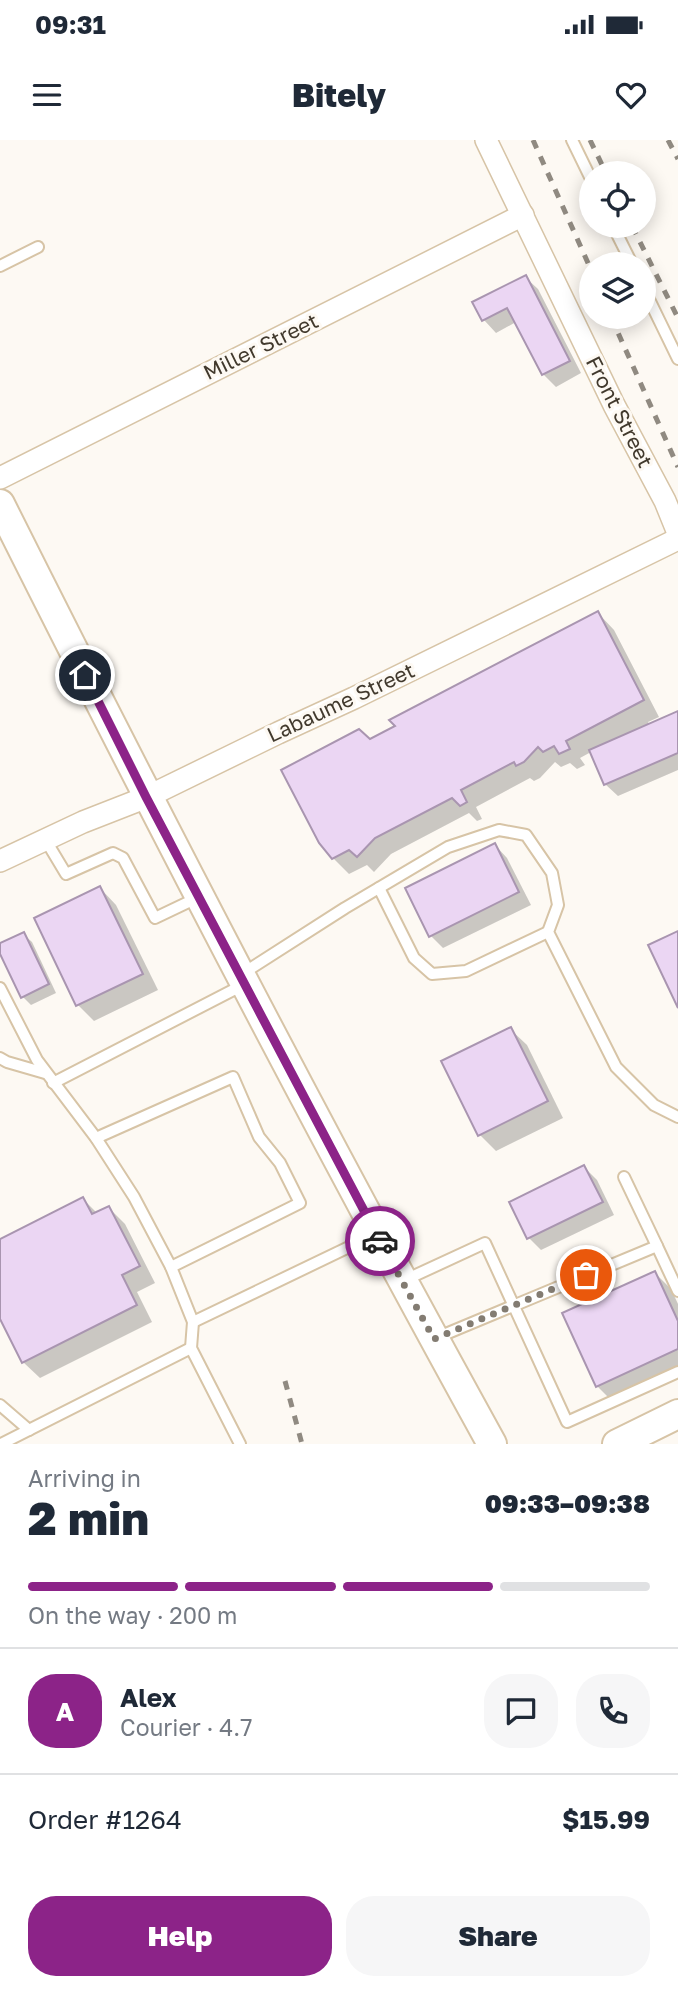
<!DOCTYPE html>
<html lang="en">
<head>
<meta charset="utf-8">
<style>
	body { margin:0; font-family:"Golos Text",sans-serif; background:#f6f6f7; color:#1f2937; height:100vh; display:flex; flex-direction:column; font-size:26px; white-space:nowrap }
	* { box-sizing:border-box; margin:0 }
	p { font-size:23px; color:#747a83 }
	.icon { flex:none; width:38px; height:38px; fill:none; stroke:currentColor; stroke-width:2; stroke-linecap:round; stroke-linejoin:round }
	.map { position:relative; height:1304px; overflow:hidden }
	.drawer { display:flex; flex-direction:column; background:#fff; flex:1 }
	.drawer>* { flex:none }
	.controls { position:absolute; left:579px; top:21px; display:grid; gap:14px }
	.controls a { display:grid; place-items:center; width:77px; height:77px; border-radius:50%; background:#fff; box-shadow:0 4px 18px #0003; font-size:35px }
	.pin { position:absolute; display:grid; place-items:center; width:60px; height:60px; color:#fff; margin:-30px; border:4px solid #fff; border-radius:50%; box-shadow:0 2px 7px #0007 }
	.courier { position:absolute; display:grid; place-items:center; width:70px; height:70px; margin:-35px; border:5px solid #8c2388; border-radius:50%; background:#fff; color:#222; box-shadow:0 2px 9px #0007 }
	.headline em { font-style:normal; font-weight:800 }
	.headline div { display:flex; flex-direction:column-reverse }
	.headline { display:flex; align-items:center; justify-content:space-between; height:119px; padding:0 28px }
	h1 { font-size:46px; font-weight:800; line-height:52px }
	.bar { display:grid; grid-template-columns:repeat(4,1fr); gap:10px 7px; align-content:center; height:84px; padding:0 28px }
	.bar i { height:9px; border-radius:5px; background:#e0e1e3 }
	.bar .on { background:#8c2388 }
	.bar p { grid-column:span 4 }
	.line { display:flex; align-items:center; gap:18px; padding:0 28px; border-top:2px solid #e0e1e3 }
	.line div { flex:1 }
	.round { display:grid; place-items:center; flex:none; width:74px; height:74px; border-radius:28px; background:#f6f6f7 }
	.action { display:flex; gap:14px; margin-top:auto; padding:14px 28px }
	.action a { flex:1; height:80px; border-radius:28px; background:#8c2388; color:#fff; font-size:28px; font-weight:800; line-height:80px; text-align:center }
	.action a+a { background:#f6f6f7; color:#1f2937 }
	.status { display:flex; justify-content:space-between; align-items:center; height:49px; padding:0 35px; background:#fff; direction:ltr }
	.status svg { height:19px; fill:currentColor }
	header { display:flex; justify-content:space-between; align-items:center; height:91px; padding:0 28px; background:#fff; font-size:32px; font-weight:800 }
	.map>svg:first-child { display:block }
	.shadow { fill:#0003 }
	.building { fill:#ebd6f3; stroke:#a995b0; stroke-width:2 }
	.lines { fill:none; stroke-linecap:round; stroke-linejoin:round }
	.service-casing { stroke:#d7c4a6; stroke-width:14 }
	.minor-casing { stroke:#d7c4a6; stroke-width:24 }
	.secondary-casing { stroke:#d7c4a6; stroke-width:32 }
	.service { stroke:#fff; stroke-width:10 }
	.minor { stroke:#fff; stroke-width:21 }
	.secondary { stroke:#fff; stroke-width:28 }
	.rail { stroke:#908a81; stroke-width:5; stroke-dasharray:9 9; stroke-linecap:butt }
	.done { stroke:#837c72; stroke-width:7; stroke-dasharray:0 12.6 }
	.route { stroke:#8c2388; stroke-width:9 }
	.labels { text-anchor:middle; stroke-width:6; stroke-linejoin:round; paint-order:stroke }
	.street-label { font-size:21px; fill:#41392d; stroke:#fdf9f3 }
</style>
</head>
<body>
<div class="status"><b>09:31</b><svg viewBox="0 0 49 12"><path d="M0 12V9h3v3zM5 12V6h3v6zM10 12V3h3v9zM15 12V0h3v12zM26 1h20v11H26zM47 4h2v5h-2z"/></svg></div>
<header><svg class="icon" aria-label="menu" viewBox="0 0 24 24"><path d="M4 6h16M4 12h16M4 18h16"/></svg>Bitely<svg class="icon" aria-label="heart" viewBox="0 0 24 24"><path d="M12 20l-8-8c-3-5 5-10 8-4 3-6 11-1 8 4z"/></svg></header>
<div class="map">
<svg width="678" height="1304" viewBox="0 0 678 1304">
	<rect width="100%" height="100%" fill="#fdf9f3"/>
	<!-- shadow -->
	<g class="shadow">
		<path d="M525,137l13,12 43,84 -25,14 -13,-13 -27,-52 -20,11 -12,-13z"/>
		<path d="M598,473l16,17 45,87 -11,5 2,3 28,-12v57l-60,26 -13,-12 -14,-32 -11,6 5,7 -8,4 -7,-6 -9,4 -6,-5 -15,16 -6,3 -4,-3 -54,29 6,12 -5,2 -8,-8 -78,41 -17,18 -7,-7 -18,9 -16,-16 37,-117z"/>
		<path d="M495,705l12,13 24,47 -88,43 -12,-12z"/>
		<path d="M100,748l16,17 42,85 -64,31 -16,-16z"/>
		<path d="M23,794l9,8 24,51 -25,12 -8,-8 -23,-47v-5z"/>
		<path d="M510,889l17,16 36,73 -67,33 -16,-16z"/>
		<path d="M584,1027l13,13 17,35 -73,35 -12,-12z"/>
		<path d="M83,1059l15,15 11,-6 16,16 30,59 -18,9 15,30 -112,56 -17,-16 -23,-47v-74z"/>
		<path d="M655,1133l16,16 7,15v69l-65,29 -16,-16z"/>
	</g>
	<!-- building -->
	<g class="building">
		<path d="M526,135l44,86 -28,14 -35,-67 -25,13 -10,-19z"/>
		<path d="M598,471l46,89 -78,41 4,8 -11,5 -5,-8 -11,6 -5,-5 -14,15 -8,4 -2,-4 -53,28 6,12 -7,4 -8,-8 -77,40 -18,19 -8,-7 -17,9 -13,-16 -38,-73 78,-41 11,10 25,-13 -6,-6z"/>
		<path d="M678,571v42l-74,32 -15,-35z"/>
		<path d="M495,703l24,49 -90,45 -24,-49z"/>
		<path d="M100,746l43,88 -67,32 -42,-88z"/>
		<path d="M678,791v77l-30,-63z"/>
		<path d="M24,792l25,52 -28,14 -21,-44v-11z"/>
		<path d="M511,887l37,74 -70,35 -37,-75z"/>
		<path d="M584,1025l19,37 -76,37 -18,-37z"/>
		<path d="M83,1057l9,17 17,-8 31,60 -18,9 15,30 -115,58 -22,-44v-80z"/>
		<path d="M655,1131l23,50v28l-82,38 -34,-74z"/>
	</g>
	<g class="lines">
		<defs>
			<g id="service">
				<path d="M572,0l20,41"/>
				<path d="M613,86l19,38"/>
				<path d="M0,126l38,-19"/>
				<path d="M644,149l34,70"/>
				<path d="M45,699l21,35 47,-21 10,5 32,60 44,-21"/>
				<path d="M379,748l35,70 18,16 34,-3 82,-39"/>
				<path d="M242,834l103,-66 103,-61 51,-17 27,5 26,38 6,32 -10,27 68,135 38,38 24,12"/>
				<path d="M0,848l37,72 59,78 38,59 37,70 22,55 -2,26 49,96"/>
				<path d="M0,918l7,4 38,11"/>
				<path d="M53,943l190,-98"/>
				<path d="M96,998l137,-61 26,60 21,26 20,40 -129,64"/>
				<path d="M624,1037l33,69"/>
				<path d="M405,1140l80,-37 82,179 111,-50"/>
				<path d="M193,1182l183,-88"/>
				<path d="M436,1198l221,-92 21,45"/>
				<path d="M0,1265l29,25"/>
				<path d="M1,1304l190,-96"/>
			</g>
			<g id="minor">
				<path d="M486,0l128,265 51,96 13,32"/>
				<path d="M0,338l523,-263"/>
				<path d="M0,721l83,-39 64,-25 131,-64 76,-35 324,-159"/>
			</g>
			<g id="secondary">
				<path d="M0,364c158,316 321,630 492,940"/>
				<path d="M617,1304l61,-30"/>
			</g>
		</defs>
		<!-- service casing -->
		<use href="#service" class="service-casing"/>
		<!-- minor casing -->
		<use href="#minor" class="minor-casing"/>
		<!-- secondary casing -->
		<use href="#secondary" class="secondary-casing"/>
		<!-- service -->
		<use href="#service" class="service"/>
		<!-- minor -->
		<use href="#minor" class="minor"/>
		<!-- secondary -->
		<use href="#secondary" class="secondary"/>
		<!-- rail -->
		<g class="rail">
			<path d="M533,0l59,132"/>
			<path d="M590,0l16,33"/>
			<path d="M668,0l10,19"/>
			<path d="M632,86l46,92"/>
			<path d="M611,177l67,150"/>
			<path d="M285,1241l17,63"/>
		</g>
	</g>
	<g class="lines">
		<!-- done -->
		<path class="done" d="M380,1101l54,98 152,-64"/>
		<!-- route -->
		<path class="route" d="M85,535l61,122 234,444"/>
	</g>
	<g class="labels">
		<!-- street labels -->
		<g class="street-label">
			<text transform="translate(261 207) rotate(-26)" y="7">Miller Street</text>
			<text transform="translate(619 272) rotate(63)" y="7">Front Street</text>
			<text transform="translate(341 563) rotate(-25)" y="7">Labaume Street</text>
		</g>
	</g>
</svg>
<div class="controls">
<a><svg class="icon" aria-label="locate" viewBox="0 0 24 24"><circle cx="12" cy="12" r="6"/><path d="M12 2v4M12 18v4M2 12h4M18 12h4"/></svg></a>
<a><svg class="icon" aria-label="layers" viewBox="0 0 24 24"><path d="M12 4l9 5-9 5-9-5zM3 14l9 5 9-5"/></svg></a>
</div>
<div class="pin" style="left:586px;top:1135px;background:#ea580c"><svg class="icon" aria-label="bag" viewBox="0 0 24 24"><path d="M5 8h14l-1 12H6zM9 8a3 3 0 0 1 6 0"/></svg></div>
<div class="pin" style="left:85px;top:535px;background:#1f2937"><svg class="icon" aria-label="home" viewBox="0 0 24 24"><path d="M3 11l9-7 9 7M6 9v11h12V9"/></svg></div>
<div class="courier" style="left:380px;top:1101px"><svg class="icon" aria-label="car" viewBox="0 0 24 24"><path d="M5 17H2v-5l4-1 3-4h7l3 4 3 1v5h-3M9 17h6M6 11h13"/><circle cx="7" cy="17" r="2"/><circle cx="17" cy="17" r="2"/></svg></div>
</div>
<section class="drawer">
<div class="headline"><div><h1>2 min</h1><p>Arriving in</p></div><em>09:33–09:38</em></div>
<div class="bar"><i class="on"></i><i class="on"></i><i class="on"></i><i></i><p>On the way · 200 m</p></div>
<div class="line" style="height:126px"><b class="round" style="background:#8c2388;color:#fff">A</b><div><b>Alex</b><p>Courier · 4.7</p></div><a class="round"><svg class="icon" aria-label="chat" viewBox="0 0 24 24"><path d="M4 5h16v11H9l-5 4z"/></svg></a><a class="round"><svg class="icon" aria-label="phone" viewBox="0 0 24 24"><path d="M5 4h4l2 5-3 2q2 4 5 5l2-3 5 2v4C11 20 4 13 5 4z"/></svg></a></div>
<div class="line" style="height:91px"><div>Order #1264</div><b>$15.99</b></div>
<div class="action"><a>Help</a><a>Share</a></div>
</section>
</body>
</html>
